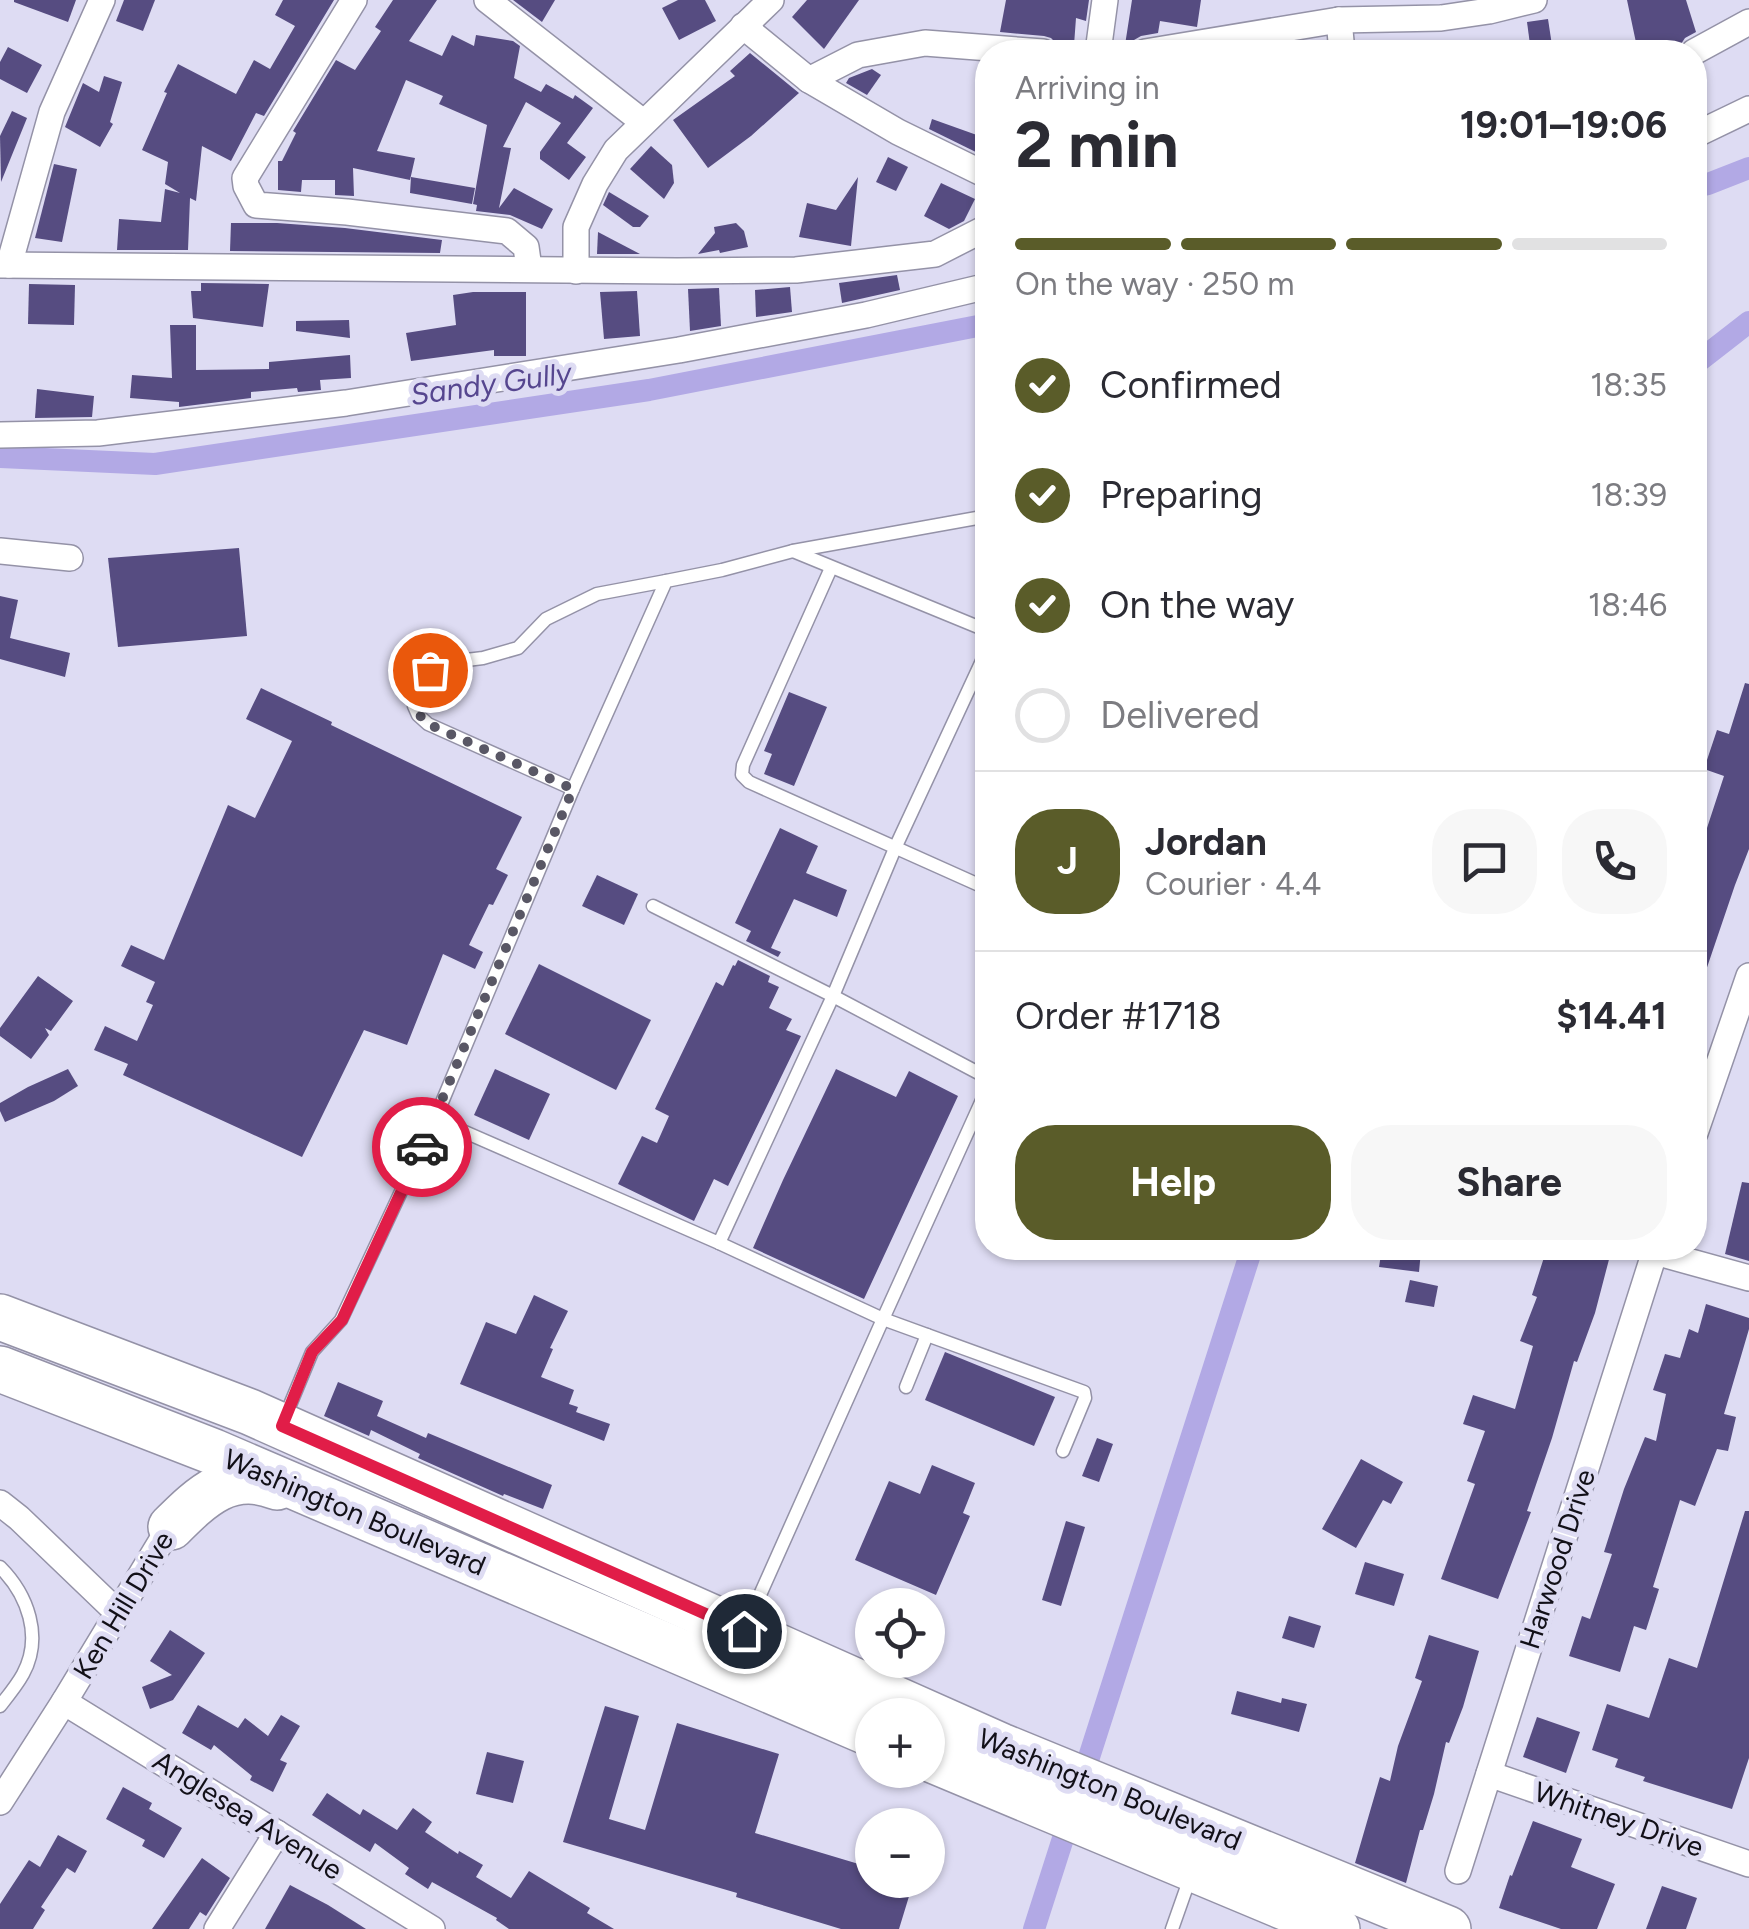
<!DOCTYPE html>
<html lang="en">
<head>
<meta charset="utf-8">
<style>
	body { margin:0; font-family:Figtree,sans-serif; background:#f7f7f7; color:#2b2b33; height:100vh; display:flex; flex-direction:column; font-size:38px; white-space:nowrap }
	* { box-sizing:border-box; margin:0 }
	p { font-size:32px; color:#7c7c81 }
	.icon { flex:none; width:55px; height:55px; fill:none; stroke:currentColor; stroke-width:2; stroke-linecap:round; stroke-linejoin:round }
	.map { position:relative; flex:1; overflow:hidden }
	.panel { position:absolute; left:975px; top:40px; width:732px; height:1220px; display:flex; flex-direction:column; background:#fff; border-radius:40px; box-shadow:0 2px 8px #0004 }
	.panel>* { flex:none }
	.buttons { position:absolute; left:855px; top:1588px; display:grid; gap:20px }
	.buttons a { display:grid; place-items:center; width:90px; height:90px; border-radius:50%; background:#fff; box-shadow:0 2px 8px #0004; font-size:50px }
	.pin { position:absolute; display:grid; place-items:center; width:85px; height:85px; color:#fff; margin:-42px; border:5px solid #fff; border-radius:50%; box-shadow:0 2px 10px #0007 }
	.courier { position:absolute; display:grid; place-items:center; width:100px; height:100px; margin:-50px; border:8px solid #e11d48; border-radius:50%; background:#fff; color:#222; box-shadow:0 2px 12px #0007 }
	.summary em { font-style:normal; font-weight:700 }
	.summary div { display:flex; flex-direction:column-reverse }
	.summary { display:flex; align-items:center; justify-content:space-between; height:170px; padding:0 40px }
	h1 { font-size:65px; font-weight:700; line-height:75px }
	.bar { display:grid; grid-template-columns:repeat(4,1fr); gap:15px 10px; align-content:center; height:120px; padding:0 40px }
	.bar i { height:12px; border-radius:8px; background:#e1e1e2 }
	.bar .current { background:#5a5c29 }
	.bar p { grid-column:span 4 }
	.line { display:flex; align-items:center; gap:25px; padding:0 40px; border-top:2px solid #e1e1e2 }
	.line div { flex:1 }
	.round { display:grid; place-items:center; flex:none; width:105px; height:105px; border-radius:40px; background:#f7f7f7 }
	ol { padding:0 40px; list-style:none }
	li { display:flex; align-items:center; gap:30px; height:110px }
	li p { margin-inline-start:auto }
	li .icon { padding:10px; border-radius:50%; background:#5a5c29; color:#fff; stroke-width:4 }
	li:last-child { color:#7c7c81 }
	li i { width:55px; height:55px; border:5px solid #e1e1e2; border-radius:50% }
	.primary-button { display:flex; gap:20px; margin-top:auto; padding:20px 40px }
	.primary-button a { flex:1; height:115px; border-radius:40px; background:#5a5c29; color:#fff; font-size:40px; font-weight:700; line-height:115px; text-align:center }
	.primary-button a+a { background:#f7f7f7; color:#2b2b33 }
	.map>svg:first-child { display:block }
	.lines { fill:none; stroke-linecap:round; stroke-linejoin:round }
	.canal { stroke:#b2a9e5; stroke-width:22 }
	.building { fill:#564c81 }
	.lane-casing { stroke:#9492a7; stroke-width:15 }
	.street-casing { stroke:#9492a7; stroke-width:28 }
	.highway-casing { stroke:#9492a7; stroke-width:48 }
	.lane { stroke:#fff; stroke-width:12 }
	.street { stroke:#fff; stroke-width:25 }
	.highway { stroke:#fff; stroke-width:45 }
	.done { stroke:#595765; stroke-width:10; stroke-dasharray:0 18 }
	.route { stroke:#e11d48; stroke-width:12 }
	.labels { text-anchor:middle; stroke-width:10; stroke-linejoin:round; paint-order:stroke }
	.street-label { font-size:28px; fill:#121018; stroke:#dedcf3 }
	.water-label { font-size:30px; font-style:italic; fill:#56468f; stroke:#dedcf3 }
</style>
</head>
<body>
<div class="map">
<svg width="1749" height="1929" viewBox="0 0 1749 1929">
	<rect width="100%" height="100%" fill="#dedcf3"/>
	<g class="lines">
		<!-- canal -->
		<g class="canal">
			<path d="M1695,187l13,-3 41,-16"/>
			<path d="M1695,364l54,-42"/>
			<path d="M0,457l155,7 494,-74 339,-66"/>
			<path d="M1034,1929l218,-681"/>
		</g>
	</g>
	<!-- building -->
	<g class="building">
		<path d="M14,0h62l-8,22 -54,-20z"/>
		<path d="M124,0h31l-12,31 -27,-10z"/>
		<path d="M283,0h51l-70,116 -8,-3 -25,48 -29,-15 -6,55 -6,-3 -2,52h-71l2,-31 42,3 4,-33 15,4 -15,-9 3,-22 -26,-12 25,-57 -3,-1 14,-28 58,30 18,-34 16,9 25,-43 -20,-11z"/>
		<path d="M393,0h44l-28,41 33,15 10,-21 22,11 2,-11 37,6 7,5 -6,32 27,14 5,-8 27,15 2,-4 18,13 -26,35 19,14 -17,23 -29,-21v-7l21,-29 -35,-21 -23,45 8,1 -12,60 15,-20 39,21 -11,20 -32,-14 -34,-4 1,-6 -4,-1 14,-79 -48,-21 4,-8 -37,-16 -29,71 38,7 -5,22 -57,-12 1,28 -19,-1v-15h-33l-1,12 -23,-2v-29h4l14,-28 -3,-2 43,-71 19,10 26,-39 -6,-4z"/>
		<path d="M513,0h42l-13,22z"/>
		<path d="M678,0h27l11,21 -37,19 -17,-32z"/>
		<path d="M807,0h52l-35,49 -32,-32z"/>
		<path d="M1006,0h83l-3,21 -10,-3 -2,27 -17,-1 -6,-6 -7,-2 -44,-4z"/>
		<path d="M1132,0h69l-4,27 -37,-6 -2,12 -17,3 -7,4 -4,6 -5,-1z"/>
		<path d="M1627,0h59l10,32 -11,6 -6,9 -19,5h-22z"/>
		<path d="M1548,19l5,33h-22l-4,-30z"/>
		<path d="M8,47l34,18 -15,28 -27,-14v-17z"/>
		<path d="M750,53l49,40 -48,43 -43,32 -35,-48 62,-44 -5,-5z"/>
		<path d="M872,69l9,6 -14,20 -21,-12 3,-5z"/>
		<path d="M104,76l18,6 -12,40 3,2 -13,23 -35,-20 18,-44 16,9z"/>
		<path d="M12,111l15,7 -26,64 -1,-46z"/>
		<path d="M932,119l56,20v19l-59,-29z"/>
		<path d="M651,146l21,19 2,18 -10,16 -34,-30z"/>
		<path d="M888,157l20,10 -12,24 -20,-9z"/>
		<path d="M54,164l23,5 -15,73 -27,-4z"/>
		<path d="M411,177l64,11 -3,16 -62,-11z"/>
		<path d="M858,177l-7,69 -52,-9 8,-34 29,7z"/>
		<path d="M941,183l34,16 -11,22 -15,8 -25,-13z"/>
		<path d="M609,192l40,24 -9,11h-7l-30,-22z"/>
		<path d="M231,223h46l68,5 97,12 -2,13 -210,-2z"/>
		<path d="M736,223l8,8 4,16 -28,6 -1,-3 -21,4 17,-21 -1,-6z"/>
		<path d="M598,232l42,22h-43z"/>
		<path d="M897,275l3,15 -58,13 -3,-20z"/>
		<path d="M201,283l68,1 -6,43 -70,-9 -2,-27h10z"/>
		<path d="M29,284l46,1 -1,40 -46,-1z"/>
		<path d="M790,287l2,25 -36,5 -1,-27z"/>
		<path d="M719,288l2,38 -31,5 -2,-42z"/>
		<path d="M637,291l3,45 -36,3 -4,-47z"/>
		<path d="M473,292h53v64h-32v-6l-83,11 -5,-28 50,-8 -3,-30z"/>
		<path d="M349,320l1,18 -54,-7v-10z"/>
		<path d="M170,325h26v45l73,-1v-7l81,-7 1,23 -31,2 1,10 -23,2 -1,-4 -46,4v6l-72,9v-5l-49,-4 2,-23 40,3z"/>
		<path d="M37,389l57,7 -2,21 -57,1z"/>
		<path d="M239,548l8,88 -129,11 -10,-89z"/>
		<path d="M0,596l18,4 -8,38 60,15 -5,24 -65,-18z"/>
		<path d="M1745,683l4,1v165l-14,36 -36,106 -4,-1v-166l12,4 17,-52 -20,-7 13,-39 12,4z"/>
		<path d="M261,688l71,34 -1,3 191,92 -26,52 12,6 -15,30 -4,-1 -20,41 14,7 -8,17 -32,-15 -36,91 -43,-15 -62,127 -179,-82 5,-11 -34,-14 11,-24 32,15 16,-36 -7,-3 9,-20 -34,-16 10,-21 33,15 64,-155 27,13 37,-77 -46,-22z"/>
		<path d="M789,692l38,15 -33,79 -30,-12 8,-20 -8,-3z"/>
		<path d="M780,828l38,18 -12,27 41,17 -10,27 -43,-18 -23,49 10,4 -3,5 -32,-16 5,-10 -16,-8z"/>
		<path d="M597,875l41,19 -14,31 -42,-19z"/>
		<path d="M738,960l32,16 -2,6 11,5 -10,21 23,11 -6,11 15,6 -73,150 -14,-7 -20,42 -76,-37 24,-48 15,7 12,-27 -14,-7 61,-127 7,4 10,-21 2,1z"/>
		<path d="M539,964l112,56 -35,70 -111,-56z"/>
		<path d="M38,976l35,25 -22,30 -6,-3 4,7 -18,24 -31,-23v-8z"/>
		<path d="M68,1069l10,17 -24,15 -49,21 -5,-11v-8l28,-16z"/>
		<path d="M495,1069l55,25 -21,46 -55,-25z"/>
		<path d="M836,1069l60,28 13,-26 49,25 -94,203 -111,-51 30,-68z"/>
		<path d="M1742,1182l7,1v78l-24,-7z"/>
		<path d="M1382,1248l39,3 -2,21 -40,-5z"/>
		<path d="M1547,1248h65l-17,65 -18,49 -3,-1 -22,77 -25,73 4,1 -33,87 -57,-20 34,-95 -8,-3 18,-50 -22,-7 10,-29 42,14 18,-63 -13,-5 17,-44 -5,-2z"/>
		<path d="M1410,1280l28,6 -4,21 -29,-5z"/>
		<path d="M534,1295l34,16 -18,37 3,1 -12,28 33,13 -5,14 9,3 -2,5 34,12 -6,17 -144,-57 26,-62 30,12z"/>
		<path d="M1706,1304l43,14v11l-25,85 12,3 -8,34 -11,-2 -22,57 -15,-6 -27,87 6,2 -13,41 -12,-4 -14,46 -51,-16 13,-40 8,3 22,-65 -8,-2 20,-63 21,-52 11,4 10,-47 -13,-4 12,-36 15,4 9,-29 9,4z"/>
		<path d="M945,1352l110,45 -21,49 -109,-46z"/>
		<path d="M338,1382l45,19 -6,15 49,22 2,-5 124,52 -9,24 -39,-15 -1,2 -85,-38 2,-4 -49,-24 -2,6 -45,-20z"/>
		<path d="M1097,1438l16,6 -14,38 -17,-6z"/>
		<path d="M1361,1459l42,23 -12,22 -8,-4 -27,48 -34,-19z"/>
		<path d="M932,1465l43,18 -12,30 7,3 -34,79 -81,-35 34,-79 31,13z"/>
		<path d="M1745,1511h4v247l-17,51 -89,-28 2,-4 -30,-10 3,-8 -26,-9 15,-46 42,14 20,-60 28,10z"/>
		<path d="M1066,1521l19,6 -24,79 -19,-6z"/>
		<path d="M1365,1562l39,12 -10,32 -39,-12z"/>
		<path d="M1289,1616l32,10 -7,22 -32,-10z"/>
		<path d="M170,1630l35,23 -32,47 -23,9 -8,-22 30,-12 -22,-14z"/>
		<path d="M1429,1635l50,16 -16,56 -14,36 -3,-1 -12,52 -11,36h-3l-14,53 -51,-20 25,-86 10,4 8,-35 24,-65 -7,-3z"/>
		<path d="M1237,1691l44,12 1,-5 25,6 -8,28 -68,-18z"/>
		<path d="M198,1705l40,23 7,-10 23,18 13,-21 19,11 -20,34 7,3 -14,29 -23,-12 2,-4 -38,-31 -3,5 -29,-17z"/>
		<path d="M605,1706l34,10 -30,103 36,11 32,-107 102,31 -24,79 117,35v12h42l-15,49h-58l-105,-32 1,-4 -174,-51z"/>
		<path d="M1537,1717l43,15 -14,41 -43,-16z"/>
		<path d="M487,1752l37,9 -11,42 -37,-9z"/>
		<path d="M123,1787l29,16 -3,6 33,19 -18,30 -22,-12 3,-6 -39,-21z"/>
		<path d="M327,1793l33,22 3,-6 34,21 16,-22 19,14 -7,10 33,22 1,-3 24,14 -7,12 35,21 18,-27 61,37 -3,5 27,16h-105l-13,-9 1,-2 -65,-36 -4,7 -23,-15 4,-6 -34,-25 -5,9 -58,-37z"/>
		<path d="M1533,1821l49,18 -11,28 44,17 -18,45h-36l-62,-21 11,-33 2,1z"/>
		<path d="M58,1835l29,16 -12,22 -8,-5 -26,39 4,3 -12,19h-33v-25l29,-44 11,7z"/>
		<path d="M202,1858l28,20 -24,38 -6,-4 -11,17h-37z"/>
		<path d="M290,1885l38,20 38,24h-101z"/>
		<path d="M1662,1886l35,12 -11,31h-40z"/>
	</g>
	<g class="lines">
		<defs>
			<g id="lane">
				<path d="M793,551l195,80"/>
				<path d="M831,568l-88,197 -1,10 7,7 239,107"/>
				<path d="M573,789l-145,-65 -10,-9 -4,-9 5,-18 11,-18 12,-7 41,-5 35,-10 28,-29 51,-25 69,-13"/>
				<path d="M653,906l180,90 63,-150 92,-198"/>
				<path d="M988,1087l-105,232 201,73 1,6 -22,53"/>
				<path d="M435,1119l138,-330 93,-208 56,-11 71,-19 195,-35"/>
				<path d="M719,1243l114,-247 155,82"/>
				<path d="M906,1387l21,-52"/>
				<path d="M285,1417l27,-65 29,-32 94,-201 284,124 164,76 -136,305"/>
				<path d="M0,1567c28,28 43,70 23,107 -6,11 -15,22 -23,32"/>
				<path d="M1172,1929l19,-54"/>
			</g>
			<g id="street">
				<path d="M354,0l-109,178 1,8 10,19 91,7 160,19 19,16 3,21"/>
				<path d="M487,0l156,122"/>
				<path d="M1339,20l3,32"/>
				<path d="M743,26l66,54 89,52 90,44"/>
				<path d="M1098,52l7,-52"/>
				<path d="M1145,52l194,-32 102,-2 48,-7 45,-11"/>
				<path d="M1694,52l55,-30"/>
				<path d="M809,80l49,-25 67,-12 118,9"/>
				<path d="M1695,135l54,-26"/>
				<path d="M0,265l677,6 119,-1 139,-16 53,-27"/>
				<path d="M9,265l43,-153 50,-112"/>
				<path d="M576,271v-44l19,-43 21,-34 155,-150"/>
				<path d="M0,435l98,-2 248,-30 333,-53 187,-35 122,-29"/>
				<path d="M0,551l70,7"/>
				<path d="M1695,1133l54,-157"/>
				<path d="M1655,1252l94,26"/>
				<path d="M0,1503l19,15 99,95"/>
				<path d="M64,1702l368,227"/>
				<path d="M1489,1774l260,90"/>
				<path d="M0,1802l64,-100 112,-185"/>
				<path d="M1458,1871l198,-623"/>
				<path d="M217,1929l60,-96"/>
			</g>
			<g id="highway">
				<path d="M0,1317l250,95 751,334 447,183"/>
				<path d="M0,1369l214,83 658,282"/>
				<path d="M171,1527c31,-31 60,-59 106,-40"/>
				<path d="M928,1758l409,171"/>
			</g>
		</defs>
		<!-- lane casing -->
		<use href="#lane" class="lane-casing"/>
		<!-- street casing -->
		<use href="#street" class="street-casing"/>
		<!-- highway casing -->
		<use href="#highway" class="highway-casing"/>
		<!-- lane -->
		<use href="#lane" class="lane"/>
		<!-- street -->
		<use href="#street" class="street"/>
		<!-- highway -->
		<use href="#highway" class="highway"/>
	</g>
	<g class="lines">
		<!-- done -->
		<path class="done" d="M422,1147l151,-358 -145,-65c-22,-19 -10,-33 2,-54"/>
		<!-- route -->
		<path class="route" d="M422,1147l-80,173 -30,32 -30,74 462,205"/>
	</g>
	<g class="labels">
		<!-- street labels -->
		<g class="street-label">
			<text transform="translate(355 1512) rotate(23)" y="10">Washington Boulevard</text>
			<text transform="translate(1557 1559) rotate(-72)" y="10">Harwood Drive</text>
			<text transform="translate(123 1605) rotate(-59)" y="10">Ken Hill Drive</text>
			<text transform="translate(1110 1789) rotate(22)" y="10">Washington Boulevard</text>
			<text transform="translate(248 1815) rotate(32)" y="10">Anglesea Avenue</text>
			<text transform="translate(1619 1819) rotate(19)" y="10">Whitney Drive</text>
		</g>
		<!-- water labels -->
		<g class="water-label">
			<text transform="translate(491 384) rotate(-8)" y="10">Sandy Gully</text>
		</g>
	</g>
</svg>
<div class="buttons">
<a><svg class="icon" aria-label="locate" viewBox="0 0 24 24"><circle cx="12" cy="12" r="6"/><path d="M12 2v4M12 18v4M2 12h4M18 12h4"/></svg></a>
<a>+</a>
<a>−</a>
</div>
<div class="pin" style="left:430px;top:670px;background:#ea580c"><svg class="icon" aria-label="bag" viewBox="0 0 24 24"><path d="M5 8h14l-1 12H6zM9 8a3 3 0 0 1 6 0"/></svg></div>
<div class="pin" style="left:744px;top:1631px;background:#1f2937"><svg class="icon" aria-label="home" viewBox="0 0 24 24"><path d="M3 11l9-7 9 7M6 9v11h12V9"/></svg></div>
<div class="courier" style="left:422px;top:1147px"><svg class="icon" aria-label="car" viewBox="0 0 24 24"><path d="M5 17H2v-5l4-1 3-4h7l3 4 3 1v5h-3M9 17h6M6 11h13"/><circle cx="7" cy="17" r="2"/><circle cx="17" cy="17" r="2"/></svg></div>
<section class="panel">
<div class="summary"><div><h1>2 min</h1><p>Arriving in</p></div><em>19:01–19:06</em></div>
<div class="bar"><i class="current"></i><i class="current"></i><i class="current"></i><i></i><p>On the way · 250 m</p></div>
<ol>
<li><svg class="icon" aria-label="check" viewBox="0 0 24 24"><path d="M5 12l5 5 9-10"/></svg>Confirmed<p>18:35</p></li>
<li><svg class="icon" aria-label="check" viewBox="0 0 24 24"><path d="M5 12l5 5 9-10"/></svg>Preparing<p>18:39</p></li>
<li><svg class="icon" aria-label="check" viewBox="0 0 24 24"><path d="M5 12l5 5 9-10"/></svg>On the way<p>18:46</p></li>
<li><i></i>Delivered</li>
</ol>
<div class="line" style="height:180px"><b class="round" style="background:#5a5c29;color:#fff">J</b><div><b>Jordan</b><p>Courier · 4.4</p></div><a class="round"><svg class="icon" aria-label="chat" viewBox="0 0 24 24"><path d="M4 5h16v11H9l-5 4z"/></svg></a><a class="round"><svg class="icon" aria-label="phone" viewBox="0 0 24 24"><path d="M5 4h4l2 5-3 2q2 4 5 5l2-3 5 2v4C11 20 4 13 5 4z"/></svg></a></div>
<div class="line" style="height:130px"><div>Order #1718</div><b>$14.41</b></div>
<div class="primary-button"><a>Help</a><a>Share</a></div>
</section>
</div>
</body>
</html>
